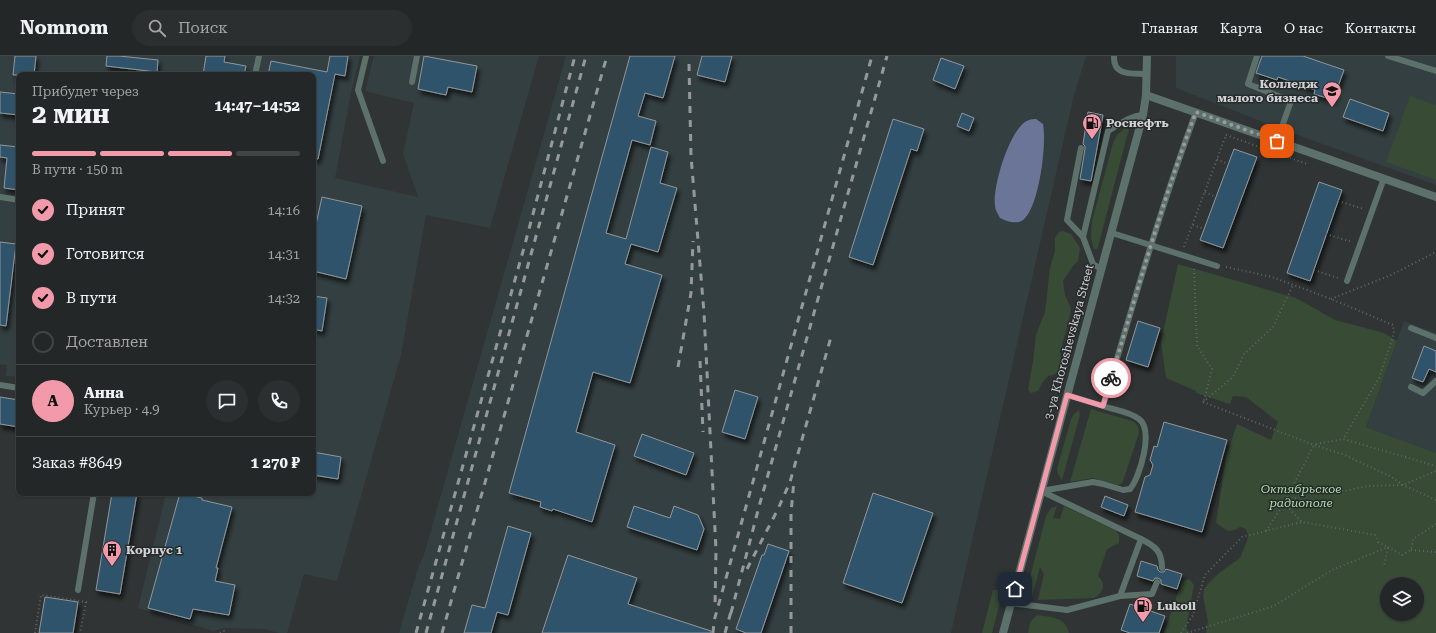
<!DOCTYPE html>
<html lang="ru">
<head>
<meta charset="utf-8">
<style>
	body { margin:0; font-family:"Roboto Serif",serif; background:#2c2f2f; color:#f1f3f6; height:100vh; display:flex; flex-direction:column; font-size:15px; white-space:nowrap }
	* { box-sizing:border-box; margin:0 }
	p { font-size:13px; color:#a3a5a7 }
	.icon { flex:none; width:22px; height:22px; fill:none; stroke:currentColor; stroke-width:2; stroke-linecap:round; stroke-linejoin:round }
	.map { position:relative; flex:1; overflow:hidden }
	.sheet { position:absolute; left:16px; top:16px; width:300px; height:424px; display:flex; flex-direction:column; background:#242727; border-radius:8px; box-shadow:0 1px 3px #0004,0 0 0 1px #414444 }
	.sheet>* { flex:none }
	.fabs { position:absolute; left:1380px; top:521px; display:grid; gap:8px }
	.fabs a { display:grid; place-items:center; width:44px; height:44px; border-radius:50%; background:#242727; box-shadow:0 1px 3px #0004,0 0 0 1px #414444; font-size:20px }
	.pin { position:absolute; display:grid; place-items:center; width:34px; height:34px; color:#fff; margin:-17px; border-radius:8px; box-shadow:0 2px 6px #0006 }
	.courier { position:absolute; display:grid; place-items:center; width:40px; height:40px; margin:-20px; border:3px solid #f39aaa; border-radius:50%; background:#fff; color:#222; box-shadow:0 1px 5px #0007 }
	.overview em { font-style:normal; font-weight:700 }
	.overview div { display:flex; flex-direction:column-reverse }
	.overview { display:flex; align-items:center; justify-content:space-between; height:68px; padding:0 16px }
	h1 { font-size:26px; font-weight:700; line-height:30px }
	.bar { display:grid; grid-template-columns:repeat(4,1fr); gap:6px 4px; align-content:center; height:48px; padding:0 16px }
	.bar i { height:5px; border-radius:3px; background:#414444 }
	.bar .active { background:#f39aaa }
	.bar p { grid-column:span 4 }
	.line { display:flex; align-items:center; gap:10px; padding:0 16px; border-top:1px solid #414444 }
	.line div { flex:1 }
	.round { display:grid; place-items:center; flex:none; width:42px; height:42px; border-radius:21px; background:#2c2f2f }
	ol { padding:0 16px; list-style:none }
	li { display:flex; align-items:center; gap:12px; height:44px }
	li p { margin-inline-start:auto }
	li .icon { padding:4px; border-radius:50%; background:#f39aaa; color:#111; stroke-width:4 }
	li:last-child { color:#a3a5a7 }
	li i { width:22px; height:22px; border:2px solid #414444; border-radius:50% }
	header { display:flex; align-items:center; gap:24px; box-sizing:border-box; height:56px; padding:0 20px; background:#242727; border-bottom:1px solid #414444 }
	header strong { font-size:19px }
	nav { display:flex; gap:22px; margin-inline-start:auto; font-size:14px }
	.search { width:280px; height:36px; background:#2c2f2f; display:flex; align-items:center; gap:10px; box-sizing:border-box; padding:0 14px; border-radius:22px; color:#a3a5a7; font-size:15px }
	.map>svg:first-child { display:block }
	.built { fill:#343f41 }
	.green { fill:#374b35; fill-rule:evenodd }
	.water { fill:#6a7598 }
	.building { fill:#2f536a; stroke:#939698; filter:url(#shadow) }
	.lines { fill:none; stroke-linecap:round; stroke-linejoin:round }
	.path { stroke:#626565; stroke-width:2; stroke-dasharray:1 3; stroke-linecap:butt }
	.service { stroke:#5d716b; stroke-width:6 }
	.minor { stroke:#5d716b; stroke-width:8 }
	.tertiary { stroke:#5d716b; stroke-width:8 }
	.rail { stroke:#96999a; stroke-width:3; stroke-dasharray:7 7; stroke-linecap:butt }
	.done { stroke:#989b9b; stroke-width:4; stroke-dasharray:0 7.2 }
	.route { stroke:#f39aaa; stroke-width:5 }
	.labels { text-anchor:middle; stroke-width:3; stroke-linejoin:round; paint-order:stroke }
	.poi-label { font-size:12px; font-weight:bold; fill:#d0d2d3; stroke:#272a2a; text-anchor:start }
	.street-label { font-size:12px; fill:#d0d2d3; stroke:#272a2a }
	.park-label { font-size:12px; font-style:italic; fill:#aedea9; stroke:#272a2a }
</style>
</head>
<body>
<header>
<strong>Nomnom</strong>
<div class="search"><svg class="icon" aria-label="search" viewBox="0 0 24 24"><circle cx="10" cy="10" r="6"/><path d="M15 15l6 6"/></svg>Поиск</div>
<nav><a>Главная</a><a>Карта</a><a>О нас</a><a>Контакты</a></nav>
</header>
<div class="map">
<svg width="1436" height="577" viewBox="0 0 1436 577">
	<defs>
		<filter id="shadow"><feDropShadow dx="2.5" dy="4.5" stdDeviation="2" flood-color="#0009"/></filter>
	</defs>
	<rect width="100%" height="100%" fill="#303434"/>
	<!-- built -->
	<g class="built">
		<path d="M0,0h360l-9,37 -16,85 83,19 -15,-43 11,-51 -49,-12 9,-35h165l-49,172 -64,-13 -25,140 -64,226 -33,-7 -17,59h-8l-15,-4 -39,-1 -12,3 -75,-23 28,-115h147v-418h-294v302l-13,-1 1,-11 -7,-1z"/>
		<path d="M566,0h520l-13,43 -122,534h-552l20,-68 4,-7z"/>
		<path d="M1176,0h260v129l-155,-56 -105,-41z"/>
		<path d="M1404,265l32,12v120l-70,-26z"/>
	</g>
	<!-- green -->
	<g class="green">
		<path d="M1410,40l26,9v75l-50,-18z"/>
		<path d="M1125,72l3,1 1,1 -3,10 -28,107 -1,2h-3l-1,-2 -2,-11 1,-15 21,-78 4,-8z"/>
		<path d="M1063,175l8,3 9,14 -2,13 -5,5 -10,15 2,14 6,13 -2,12 -9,32 1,10 -3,10 -5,3 -5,1 -6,7 -4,8 -7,2 -3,-3 5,-29 3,-26 9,-23 5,-44 5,-17v-13l4,-6z"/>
		<path d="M1178,208l118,34 39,22 49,13 13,8 -31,86 70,26v180h-230l2,-12 -5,-25 1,-7 4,-5 11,-11 21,-15 7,-17 1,-6 -2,-6 -6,-2 -5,3 -7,1 -12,-8 10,-66 11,-33 34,16 7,-18 -32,-25 -13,-1 -3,8 -34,-11v-2l-30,-13 -5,-36zM1387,528h30v30h-30z"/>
		<path d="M1091,353l41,12c5,3 7,5 7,12l-16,48 -2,3 -4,1 -24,-7 -23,4z"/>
		<path d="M1079,354l1,5 -18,65 -4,-6 -1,-5 14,-50 3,-5z"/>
		<path d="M1057,450l-4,12 7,1 4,-13 51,24 4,5v8l-12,6 -9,27c9,8 5,17 -4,22l-56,2 6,-26 -4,-7 -8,31 -4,-4v-9l18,-69 5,-8z"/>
		<path d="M1189,523l5,6 -8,43 4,5h-26l18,-52z"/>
		<path d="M993,534h10l-11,43h-10z"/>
		<path d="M1037,559c14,2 29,2 32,18h-41l2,-11z"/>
	</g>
	<!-- water -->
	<path class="water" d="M1036,63l7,5c4,20 -4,84 -20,96 -7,5 -17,1 -23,-2 -2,-4 -5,-8 -5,-12 -3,-18 15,-80 34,-86 2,-1 5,-1 7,-1z"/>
	<!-- building -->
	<g class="building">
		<path d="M15,0h21l-2,19h-21z"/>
		<path d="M107,0h12l39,4 -1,12 -51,-6z"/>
		<path d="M206,0h19l-1,6 22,4 -2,9h-41z"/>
		<path d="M330,0h18l-3,20 -10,-2 -17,85h-5v-84h-45l3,-14 56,11z"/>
		<path d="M424,0l53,10 -5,26 -24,-5 -2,8 -28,-6z"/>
		<path d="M630,0h45l-12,42 -18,-5 -7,23 18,5 -6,24 -18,-5 -26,93 20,6 25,-92 17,5 -8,31 17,5 -19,64 -27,-8 -6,20 37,11 -32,108 -37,-11 -17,60 39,13 -23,77 -39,-13 -1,2 -12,-4 1,-5 -32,-9z"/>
		<path d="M702,0h30l-7,26 -28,-7z"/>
		<path d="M1262,0h41l41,14 -11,30 -19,-6 1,-4 -37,-13 -1,3 -21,-7z"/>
		<path d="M941,2l23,8 -9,23 -22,-9z"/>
		<path d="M0,36l19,2v21l-19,-2z"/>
		<path d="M1350,43l39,14 -6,18 -40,-14z"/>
		<path d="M1088,56l15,3 -12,66 -11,-2 5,-30v-3l-2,-2z"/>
		<path d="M962,57l12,5 -5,13 -12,-5z"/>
		<path d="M893,63l31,10 -7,22 -6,-2 -38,116 -24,-8z"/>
		<path d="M0,89l19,2v43l-15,-2 3,-30 -7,-1z"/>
		<path d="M1234,93l23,8 -34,91 -23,-8z"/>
		<path d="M1319,126l23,8 -32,91 -23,-8z"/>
		<path d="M322,141l40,9 -16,73 -33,-8v-33z"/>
		<path d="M0,186l16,2 -10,82 -6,-1z"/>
		<path d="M313,240l14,2 -5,33 -9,-2z"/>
		<path d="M1138,265l22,7 -12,39 -22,-7z"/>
		<path d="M1424,290l12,5v21l-7,-3 -6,13 -11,-4z"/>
		<path d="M735,334l23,7 -13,42 -23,-7z"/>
		<path d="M0,341l19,3v27l-19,-3z"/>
		<path d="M1164,366l63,18 -25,92 -67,-20 10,-35 5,-2 3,-10 -3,-5 4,-14 3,1z"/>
		<path d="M642,378l52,19 -8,22 -52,-19z"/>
		<path d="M313,396l28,5 -3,22 -25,-4z"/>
		<path d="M112,437h25l-17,101 -24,-4z"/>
		<path d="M180,437l22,5v2l30,7 -16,61h2l-3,13 20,4 -6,30 -36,-6 -3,10 -42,-11z"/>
		<path d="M873,437l60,20 -31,90 -59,-20z"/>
		<path d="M1105,440l23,9 -4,11 -23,-9z"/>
		<path d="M634,450l36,12 4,-12 24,9 6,14 -7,21 -70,-23z"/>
		<path d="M508,470l23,7 -23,82 -11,-3 -6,21h-27l8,-28 13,3z"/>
		<path d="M768,488l21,7 -28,82h-15l-10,-4 26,-74h2z"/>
		<path d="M568,499l69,23 -9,26 83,27v2h-169z"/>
		<path d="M1141,505l16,5 1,4 2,2h4l2,-3 16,5 -5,15 -16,-5v-4l-3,-2h-3l-2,3 -16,-5z"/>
		<path d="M45,541l33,5 -5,31h-34z"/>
		<path d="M1130,548l35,12 -6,17h-29l-9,-3z"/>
	</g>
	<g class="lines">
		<!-- path -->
		<g class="path">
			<path d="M1226,79l81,29"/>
			<path d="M1217,103l11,5"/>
			<path d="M1205,136l11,5"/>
			<path d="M1338,145l26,8"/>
			<path d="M1193,169l11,4"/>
			<path d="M1326,178l26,8"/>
			<path d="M1184,191l42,-112"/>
			<path d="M1226,211l46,10 59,22 62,26 1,9 -15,44 -36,61"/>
			<path d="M1194,213l3,77 15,23 -8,32"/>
			<path d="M1314,214l24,8"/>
			<path d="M1331,243l60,-24 45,-23"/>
			<path d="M1203,346l111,43 28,9 48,22 13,9 33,15"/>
			<path d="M1203,346l30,-25 11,-23 29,-27 20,-42"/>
			<path d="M1316,388l27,-5 93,27"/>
			<path d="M1284,447l26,-11 35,-1 23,-5 35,-1 33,-14"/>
			<path d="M1284,447l18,19"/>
			<path d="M1266,475l18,-28 30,-58"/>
			<path d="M1411,494l25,2"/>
			<path d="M35,577l6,-38 45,7 -6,31"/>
			<path d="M220,577l4,-2 1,2"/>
			<path d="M1181,577l12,-18 12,-40 37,-38 60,-15 73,13 3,7 10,5 -4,19"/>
			<path d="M1187,577l87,-27 58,-36 56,-23 14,8 9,-5 2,-11 23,-15"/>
		</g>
		<!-- service -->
		<g class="service">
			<path d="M366,0l-8,34 25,71"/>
			<path d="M1114,0c-1,21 18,17 33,18"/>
			<path d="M1257,0l-9,28 43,17 -14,40"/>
			<path d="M1388,0l48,15"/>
			<path d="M255,19l4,-19"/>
			<path d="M412,26l5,-26"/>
			<path d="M1081,92l-14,72 16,17"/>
			<path d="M0,141l19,3"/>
			<path d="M1112,177l105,33"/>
			<path d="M1101,213l-8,-5 -10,-27 25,-106c12,-7 21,-15 35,-16"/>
			<path d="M1347,225l37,-103"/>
			<path d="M1411,272l25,10"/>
			<path d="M0,329l19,3"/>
			<path d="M1411,331l12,6 13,-12"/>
			<path d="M1067,339l36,11c29,-98 57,-197 93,-294"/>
			<path d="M1141,483c14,7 21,12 21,29"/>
			<path d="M78,534l16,-97"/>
			<path d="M1120,540l32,-2 5,-12"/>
			<path d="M1011,547l56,7 53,-14 21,-57 -100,-48 52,-9 10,2 20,6 7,-1c10,-12 24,-59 9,-70 -10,-8 -25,-9 -36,-13"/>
		</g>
		<!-- minor -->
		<path class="minor" d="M1146,39l290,102"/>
		<!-- tertiary -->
		<path class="tertiary" d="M1003,577l140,-518 3,-20 1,-39"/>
		<!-- rail -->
		<g class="rail">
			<path d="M689,8l2,92 13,157 12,237 -1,57"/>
			<path d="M700,305l3,71"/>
			<path d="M678,311l13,-74 2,-52"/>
			<path d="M747,513l31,-60 12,-27 41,-145"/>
			<path d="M731,557l29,-110 127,-447"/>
			<path d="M416,577l109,-389 50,-188"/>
			<path d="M426,577l160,-577"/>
			<path d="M442,577l165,-577"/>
			<path d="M713,577l1,-12 158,-565"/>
			<path d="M725,577l7,-25"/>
			<path d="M791,577v-120l3,-33"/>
		</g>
	</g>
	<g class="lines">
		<!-- done -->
		<path class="done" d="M1111,322c27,-89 52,-179 85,-266l81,29"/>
		<!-- route -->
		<path class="route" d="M1015,533l52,-194 36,11 8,-28"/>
	</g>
	<!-- icons -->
	<defs>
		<symbol id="university-pin" viewBox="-11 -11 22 30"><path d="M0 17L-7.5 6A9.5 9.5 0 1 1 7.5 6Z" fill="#f39aaa" stroke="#272a2a"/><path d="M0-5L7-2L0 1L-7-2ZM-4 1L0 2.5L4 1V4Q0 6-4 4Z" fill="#111"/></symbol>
		<symbol id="fuel-pin" viewBox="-11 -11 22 30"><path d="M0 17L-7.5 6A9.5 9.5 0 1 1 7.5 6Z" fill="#f39aaa" stroke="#272a2a"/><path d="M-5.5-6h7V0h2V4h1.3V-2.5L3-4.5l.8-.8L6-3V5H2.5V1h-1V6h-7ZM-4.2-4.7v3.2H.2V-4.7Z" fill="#111"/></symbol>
		<symbol id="building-pin" viewBox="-11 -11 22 30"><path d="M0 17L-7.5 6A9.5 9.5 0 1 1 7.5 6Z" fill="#f39aaa" stroke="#272a2a"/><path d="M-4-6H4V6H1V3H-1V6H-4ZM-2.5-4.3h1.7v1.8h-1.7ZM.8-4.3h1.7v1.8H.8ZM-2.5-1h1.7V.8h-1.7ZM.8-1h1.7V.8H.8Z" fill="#111"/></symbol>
	</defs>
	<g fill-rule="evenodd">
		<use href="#university-pin" x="1321" y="24" width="22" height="30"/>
		<use href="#fuel-pin" x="1081" y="56" width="22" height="30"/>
		<use href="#building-pin" x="101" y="483" width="22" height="30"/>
		<use href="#fuel-pin" x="1132" y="539" width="22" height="30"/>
	</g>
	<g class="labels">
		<!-- poi labels -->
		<g class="poi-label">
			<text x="1318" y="32" text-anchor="end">Колледж<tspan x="1318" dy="14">малого бизнеса</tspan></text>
			<text x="1106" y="71">Роснефть</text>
			<text x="126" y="498">Корпус 1</text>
			<text x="1157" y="554">Lukoil</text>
		</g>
		<!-- street labels -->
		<g class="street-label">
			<text transform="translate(1069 286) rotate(-75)" y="4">3-ya Khoroshevskaya Street</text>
		</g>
		<!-- park labels -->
		<g class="park-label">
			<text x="1301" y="437">Октябрьское<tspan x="1301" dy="14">радиополе</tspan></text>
		</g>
	</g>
</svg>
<div class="fabs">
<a><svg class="icon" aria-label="layers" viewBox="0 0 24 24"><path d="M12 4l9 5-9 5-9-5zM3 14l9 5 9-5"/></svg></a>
</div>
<div class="pin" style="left:1277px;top:85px;background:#ea580c"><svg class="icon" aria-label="bag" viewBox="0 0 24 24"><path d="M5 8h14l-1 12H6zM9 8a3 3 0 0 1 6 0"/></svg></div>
<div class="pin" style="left:1015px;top:533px;background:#1f2937"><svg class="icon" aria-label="home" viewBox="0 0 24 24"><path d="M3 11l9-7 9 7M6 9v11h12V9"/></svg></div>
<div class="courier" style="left:1111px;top:322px"><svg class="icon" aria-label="bike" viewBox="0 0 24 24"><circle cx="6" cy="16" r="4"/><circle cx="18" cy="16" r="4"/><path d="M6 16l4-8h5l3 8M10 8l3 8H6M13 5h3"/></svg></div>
<section class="sheet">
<div class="overview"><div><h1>2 мин</h1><p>Прибудет через</p></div><em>14:47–14:52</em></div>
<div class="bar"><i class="active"></i><i class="active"></i><i class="active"></i><i></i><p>В пути · 150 m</p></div>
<ol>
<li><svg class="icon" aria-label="check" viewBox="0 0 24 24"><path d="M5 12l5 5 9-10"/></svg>Принят<p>14:16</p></li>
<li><svg class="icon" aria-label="check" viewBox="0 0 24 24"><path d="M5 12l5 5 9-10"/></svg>Готовится<p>14:31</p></li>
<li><svg class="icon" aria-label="check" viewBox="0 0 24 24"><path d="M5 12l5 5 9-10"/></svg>В пути<p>14:32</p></li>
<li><i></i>Доставлен</li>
</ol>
<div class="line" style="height:72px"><b class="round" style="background:#f39aaa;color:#111">А</b><div><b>Анна</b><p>Курьер · 4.9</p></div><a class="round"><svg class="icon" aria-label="chat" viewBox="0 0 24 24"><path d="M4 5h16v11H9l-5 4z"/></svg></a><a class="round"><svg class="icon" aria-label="phone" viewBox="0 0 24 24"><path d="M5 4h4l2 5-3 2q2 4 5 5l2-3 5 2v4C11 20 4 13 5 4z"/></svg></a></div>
<div class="line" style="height:52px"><div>Заказ #8649</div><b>1 270 ₽</b></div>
</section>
</div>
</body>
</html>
